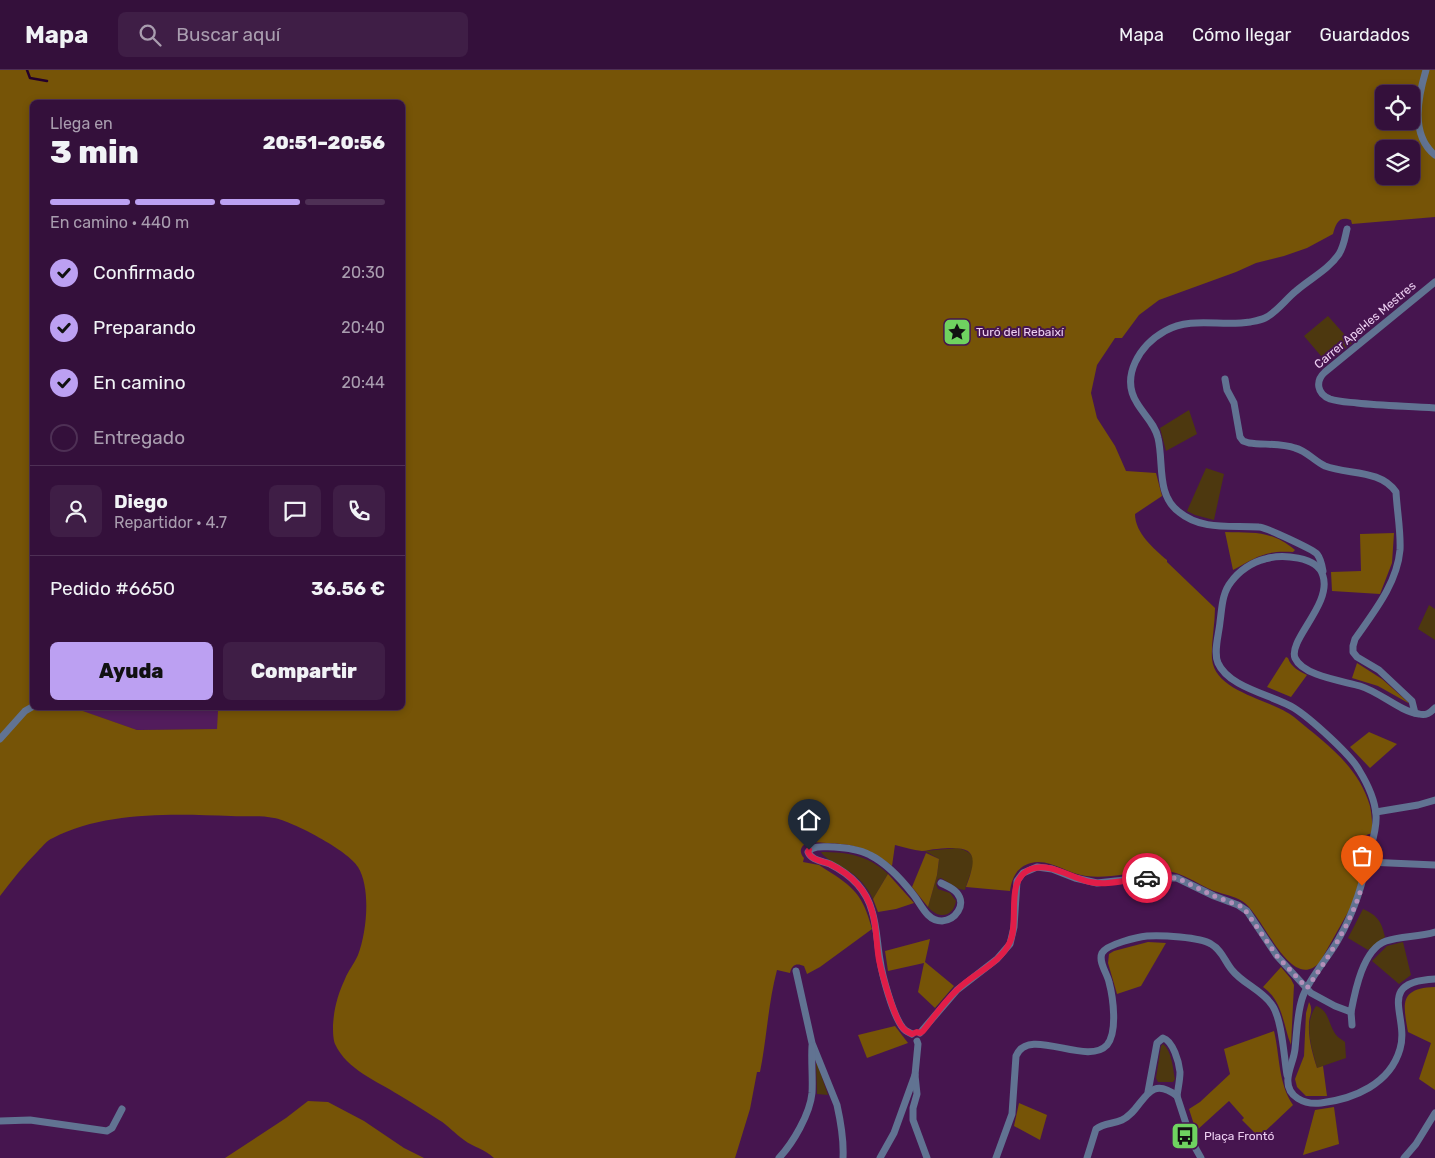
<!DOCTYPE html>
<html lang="es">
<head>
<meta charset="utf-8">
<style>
	body { margin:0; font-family:Rubik,sans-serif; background:#3f1e46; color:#f1f3f6; height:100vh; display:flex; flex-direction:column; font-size:19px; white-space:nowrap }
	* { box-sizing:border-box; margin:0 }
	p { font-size:16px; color:#a99daf }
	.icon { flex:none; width:28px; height:28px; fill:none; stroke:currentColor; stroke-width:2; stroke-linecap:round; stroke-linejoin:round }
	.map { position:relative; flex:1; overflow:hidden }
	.details { position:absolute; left:30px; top:30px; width:375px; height:610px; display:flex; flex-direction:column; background:#34103b; border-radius:8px; box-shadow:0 2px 8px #0003,0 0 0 1px #4e3055 }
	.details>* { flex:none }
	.fabs { position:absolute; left:1375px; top:15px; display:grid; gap:10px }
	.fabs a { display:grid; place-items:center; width:45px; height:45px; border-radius:8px; background:#34103b; box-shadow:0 2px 8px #0003,0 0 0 1px #4e3055; font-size:25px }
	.pin { position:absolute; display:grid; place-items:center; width:42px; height:42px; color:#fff; margin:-51px -21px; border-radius:50% 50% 50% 0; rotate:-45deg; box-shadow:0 0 5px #0007 }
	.pin .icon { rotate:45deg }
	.courier { position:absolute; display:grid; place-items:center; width:50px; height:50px; margin:-25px; border:4px solid #e11d48; border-radius:50%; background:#fff; color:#222; box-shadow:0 1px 6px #0007 }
	.headline em { font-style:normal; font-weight:800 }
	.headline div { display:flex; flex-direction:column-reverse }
	.headline { display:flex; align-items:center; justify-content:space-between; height:85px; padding:0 20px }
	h1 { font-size:32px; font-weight:800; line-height:38px }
	.bar { display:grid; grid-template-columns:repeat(4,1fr); gap:8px 5px; align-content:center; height:60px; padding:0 20px }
	.bar i { height:6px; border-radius:4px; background:#4e3055 }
	.bar .current { background:#bca0f2 }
	.bar p { grid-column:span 4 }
	.line { display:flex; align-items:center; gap:12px; padding:0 20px; border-top:1px solid #4e3055 }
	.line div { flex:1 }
	.round { display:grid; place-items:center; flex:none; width:52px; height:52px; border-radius:8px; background:#3f1e46 }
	ol { padding:0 20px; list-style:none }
	li { display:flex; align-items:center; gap:15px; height:55px }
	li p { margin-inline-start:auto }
	li .icon { padding:5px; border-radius:50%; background:#bca0f2; color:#111; stroke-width:4 }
	li:last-child { color:#a99daf }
	li i { width:28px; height:28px; border:2px solid #4e3055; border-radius:50% }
	.cta { display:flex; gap:10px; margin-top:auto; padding:10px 20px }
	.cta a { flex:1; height:58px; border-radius:8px; background:#bca0f2; color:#111; font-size:20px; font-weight:800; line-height:58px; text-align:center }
	.cta a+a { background:#3f1e46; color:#f1f3f6 }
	header { display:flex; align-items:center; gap:30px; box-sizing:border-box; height:70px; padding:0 25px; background:#34103b; border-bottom:1px solid #4e3055 }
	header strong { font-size:24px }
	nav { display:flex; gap:28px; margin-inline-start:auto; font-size:18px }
	.search { width:350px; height:45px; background:#3f1e46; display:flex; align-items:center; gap:12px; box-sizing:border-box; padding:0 18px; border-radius:8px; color:#a99daf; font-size:19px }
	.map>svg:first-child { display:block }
	.built { fill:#521c5c }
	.green { fill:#4d380f }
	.forest { fill:#765407; fill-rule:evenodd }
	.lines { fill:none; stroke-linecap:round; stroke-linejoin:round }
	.stream { stroke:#24002b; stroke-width:2.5 }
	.street { stroke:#617392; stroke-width:7 }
	.done { stroke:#b38fb9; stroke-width:5; stroke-dasharray:0 9 }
	.route { stroke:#e11d48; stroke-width:6 }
	.labels { text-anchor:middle; stroke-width:4; stroke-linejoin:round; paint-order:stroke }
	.street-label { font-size:12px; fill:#edd0f2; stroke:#46154f }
	.poi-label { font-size:12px; fill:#edd0f2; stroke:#46154f; text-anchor:start }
</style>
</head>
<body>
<header>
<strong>Mapa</strong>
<div class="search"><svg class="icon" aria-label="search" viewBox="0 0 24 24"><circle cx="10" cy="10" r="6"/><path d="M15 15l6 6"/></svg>Buscar aquí</div>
<nav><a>Mapa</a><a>Cómo llegar</a><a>Guardados</a></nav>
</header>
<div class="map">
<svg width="1435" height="1088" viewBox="0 0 1435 1088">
	<rect width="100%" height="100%" fill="#46154f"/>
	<!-- built -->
	<path class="built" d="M80,638h230l-3,2 -89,1v18l-81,1 -58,-20z"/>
	<!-- green -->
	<g class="green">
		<path d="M1328,246l24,27 -25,20 -23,-27z"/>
		<path d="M1189,340l8,24 -31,17 -6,-23z"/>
		<path d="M1206,398l18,6 -10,46 -19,-5 -8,-4z"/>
		<path d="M1429,535l6,4v31l-17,-11z"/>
		<path d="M957,778c28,6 13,22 8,42l-6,-1 -18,-11 -3,1 -2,5 2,5 12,4 6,8c-3,17 -18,18 -28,6l9,-32 2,-16 -14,-8z"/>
		<path d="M821,782c26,0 47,3 67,22l-15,25c-5,-10 -11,-18 -20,-25 -8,-6 -29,-15 -32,-22z"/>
		<path d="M1363,839c15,7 18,12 22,28l-17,13 -20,-12z"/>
		<path d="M1403,872l8,33 -12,9 -27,-23 15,-15z"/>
		<path d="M1316,936c14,4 12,21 22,31 2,2 5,3 7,5l1,16 -29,10c-5,-20 -14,-43 -1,-62z"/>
		<path d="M1163,974c9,7 10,25 12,35l-2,3h-15l-2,-4 5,-32z"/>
		<path d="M816,993h1l11,32 -11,-1z"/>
	</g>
	<!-- forest -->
	<g class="forest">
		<path d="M0,0h1435v147l-83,7 -1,-4c-12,-4 -15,3 -18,14l-26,14 -23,8 -28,7 -20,9 -77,28 -20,15 -17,23h-7l-18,27 -6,28 6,25 18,28 11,25 30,2 6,23 -27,18c0,19 19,35 32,46v2l48,46c0,17 -4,34 -3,51 3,34 60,40 82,58 31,26 64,48 76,89 2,9 2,18 3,27 -23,5 -24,23 -11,39l-10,33 -32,57c-30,33 -57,-49 -78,-61 -8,-5 -19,-7 -28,-10 -23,-10 -34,-22 -61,-20 -23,1 -44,8 -67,5 -19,-2 -36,-18 -55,-13 -14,4 -19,14 -21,28l-44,-4c13,-34 9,-42 -29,-38 -5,0 -11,2 -15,2 -9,-1 -18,-4 -27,-6l-3,21c-29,-24 -49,-22 -84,-24 -7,4 -10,9 -4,16l-1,4 16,3 6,4c29,18 38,26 47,60l-52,38 -13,7 -3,-8c-7,-3 -12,-2 -14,7l-13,-3c-9,34 -10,67 -17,102h-3l-7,37 -15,49h-241c-9,-9 -21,-11 -30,-18 -9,-6 -16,-15 -25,-20 -13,-8 -26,-17 -40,-25 -22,-14 -52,-25 -64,-51 -2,-5 -2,-13 -2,-19 1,-17 5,-31 12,-46 3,-8 9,-15 13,-24 9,-23 13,-67 0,-88 -9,-16 -66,-46 -84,-49 -13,-3 -29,-1 -43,-2 -57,-2 -126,-5 -178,22 -6,2 -10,8 -15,13 -14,14 -26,29 -38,45zM1384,24h27v27h-27zM32,32h370v606h-92l-3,2 -89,1 -1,18 -80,1 -57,-20v-2h-48zM1384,79h27v27h-27z"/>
		<path d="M1225,462c29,1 46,-2 70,18l-2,2c-27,-2 -37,5 -60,18z"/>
		<path d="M1394,463l-2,30 -12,31 -48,-3 -1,-19 30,-1 -1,-37z"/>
		<path d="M1286,587l2,1c3,9 11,13 19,17l-16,22 -24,-10z"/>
		<path d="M1357,593l25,16 28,25 -32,-18 -26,-8z"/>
		<path d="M1369,662l28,12 -27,24 -20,-21z"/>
		<path d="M926,783l13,6 -2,16 -9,32 -16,-20z"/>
		<path d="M888,804l26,29 -18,6 -18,3 -5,-13z"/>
		<path d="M930,869l-5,23 29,24 -19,22 -17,-16 6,-29 -36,8 -3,-20z"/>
		<path d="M1148,872l18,1 -25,43 -24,8 -9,-31 1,-9 5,-3z"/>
		<path d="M1281,897l10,12 3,6 -3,60c-8,-20 -8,-44 -28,-58z"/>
		<path d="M1435,917v103l-16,-11 12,-36 -23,-11c-5,-28 -9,-44 27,-45z"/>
		<path d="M1309,932c5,9 0,13 0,22 -1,15 4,31 8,44l6,-2 4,30h-21l-9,-9 -2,-8 9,-23 2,-43z"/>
		<path d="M895,956l13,17 -41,15 -9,-23z"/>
		<path d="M1274,961c6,25 4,52 19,74l-34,32 -17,-17 2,-2 -15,-17 -33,30 -7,-22 11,-7 30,-28 -6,-25z"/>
		<path d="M308,1031l20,1 36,19 40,27 20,10h-199l61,-40z"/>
		<path d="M1019,1033l28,12 -7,25 -26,-14z"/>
		<path d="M1334,1037l5,37 -36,11 12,-45z"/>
	</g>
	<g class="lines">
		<!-- stream -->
		<path class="stream" d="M27,0l3,8 17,3"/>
		<!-- street -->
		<g class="street">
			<path d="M1426,0c-8,27 -16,65 9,85"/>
			<path d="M1435,212l-110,90c-10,9 -8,22 5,27 9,3 18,3 27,4 26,3 52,3 78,5"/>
			<path d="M1225,309l2,11 7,13 6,34 3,4 6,2c15,2 32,0 46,5 12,3 19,13 30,18 23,9 55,3 71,26 1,19 5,40 4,58 -3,34 -27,63 -45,89l-2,7v6l4,5 22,13 33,31 3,12"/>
			<path d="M1323,501c-1,-6 -2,-12 -6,-17 -3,-4 -52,-27 -58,-27 -27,-2 -57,4 -80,-15 -23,-17 -15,-49 -21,-74 -3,-14 -14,-23 -21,-35 -17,-27 3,-58 28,-72 27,-15 56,-4 85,-9 5,-1 11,-2 15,-4 12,-6 21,-19 31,-27 15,-13 32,-21 43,-37 5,-8 6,-17 8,-25"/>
			<path d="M1435,638c-5,5 -9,8 -16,6 -20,-3 -39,-22 -59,-28 -17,-5 -57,-10 -65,-28 -7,-18 37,-54 28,-82 -5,-20 -42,-22 -58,-17 -13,3 -26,12 -34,23 -9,11 -9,26 -11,40 -1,12 -7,30 -2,41 11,25 55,32 76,45 16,10 57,47 65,62 8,13 16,30 17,45 1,12 -3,24 -6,35 -7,32 -15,61 -32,90 -10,18 -28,37 -35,56 -6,16 -6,35 -8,53 -1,10 -6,19 -7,29 -2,19 17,27 33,25 33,-4 69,-19 79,-54 10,-33 -26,-67 35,-70"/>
			<path d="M0,669l25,-28 7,-4"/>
			<path d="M1376,742l42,-7 17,-5"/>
			<path d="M1367,792l68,3"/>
			<path d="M796,901l16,72 25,62c4,18 7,35 6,53"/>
			<path d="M1351,942l1,13"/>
			<path d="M920,963l37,-43 40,-31 13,-15 4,-17 3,-46 6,-8 14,-6 15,2 23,9 22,5 46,-5h34l37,18 24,9 9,6 30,45 34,37 24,13 16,6c4,-21 12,-63 35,-71 15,-5 33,-4 49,-9"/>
			<path d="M912,964c-4,-2 -7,-3 -9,-6 -10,-12 -21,-53 -23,-68 -3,-17 -3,-33 -8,-49 -6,-22 -22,-37 -42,-47 -8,-3 -19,-4 -22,-12 6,-7 16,-5 25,-5 12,1 26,2 37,8 16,8 31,24 42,38 6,7 10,16 16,22 4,4 9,6 14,6 13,-1 25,-16 15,-28 -4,-5 -10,-7 -16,-10"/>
			<path d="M917,971l1,3 -3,31 2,19 -4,14v12l14,38"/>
			<path d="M1148,1022l9,-49 6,-5c10,3 16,24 17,34 0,8 -2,16 -3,24"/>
			<path d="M0,1051l30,-1 77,11 5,-3 10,-19"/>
			<path d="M779,1088c14,-15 31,-44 33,-65 1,-15 -1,-31 0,-47"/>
			<path d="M880,1088l14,-25 21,-58"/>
			<path d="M996,1088l16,-44 4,-58c12,-31 71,11 91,-11 11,-13 6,-48 2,-63 -2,-9 -11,-20 -7,-29 5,-9 36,-16 45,-17 14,-1 53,1 64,8 11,6 14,18 21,26 11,14 30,20 40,35 10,14 12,52 15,70"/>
			<path d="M1087,1088l9,-29c8,-6 17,-5 26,-9 22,-10 24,-48 55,-24l15,46 9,16"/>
			<path d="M1404,1088l12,-14 19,-31"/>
		</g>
	</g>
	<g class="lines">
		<!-- done -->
		<path class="done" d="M1147,808h30l37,18 29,11 34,49 30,32c22,-32 44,-64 55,-102"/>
		<!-- route -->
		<path class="route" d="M809,780l-1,2c3,8 14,9 22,12 20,10 36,25 42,47 5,16 4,32 7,49 3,14 15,58 24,68 2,3 5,4 9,6l5,-2 3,1 3,-2c11,-14 21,-29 34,-41 17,-17 43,-26 53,-48 10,-22 -6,-63 21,-73 19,-7 40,9 59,13 18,4 38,-3 57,-4"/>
	</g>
	<!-- icons -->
	<defs>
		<symbol id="sight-square" viewBox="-11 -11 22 22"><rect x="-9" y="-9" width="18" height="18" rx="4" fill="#6fd360" stroke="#46154f"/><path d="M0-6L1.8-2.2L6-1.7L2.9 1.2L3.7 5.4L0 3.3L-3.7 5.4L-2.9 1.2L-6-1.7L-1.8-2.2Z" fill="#111"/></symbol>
		<symbol id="bus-square" viewBox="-11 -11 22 22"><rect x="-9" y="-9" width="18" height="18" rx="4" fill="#6fd360" stroke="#46154f"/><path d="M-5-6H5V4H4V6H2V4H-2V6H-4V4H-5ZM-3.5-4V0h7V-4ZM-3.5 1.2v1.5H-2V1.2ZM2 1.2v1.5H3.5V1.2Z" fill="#111"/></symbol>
	</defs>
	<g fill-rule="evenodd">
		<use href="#sight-square" x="941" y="246" width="32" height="32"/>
		<use href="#bus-square" x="1169" y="1050" width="32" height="32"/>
	</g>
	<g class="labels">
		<!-- street labels -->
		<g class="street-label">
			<text transform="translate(1365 255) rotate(-40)" y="4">Carrer Apel·les Mestres</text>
		</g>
		<!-- poi labels -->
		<g class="poi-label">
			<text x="976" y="266">Turó del Rebaixí</text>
			<text x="1204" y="1070">Plaça Frontó</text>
		</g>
	</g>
</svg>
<div class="fabs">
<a><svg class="icon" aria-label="locate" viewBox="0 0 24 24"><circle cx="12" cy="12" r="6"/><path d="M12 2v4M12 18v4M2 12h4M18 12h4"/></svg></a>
<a><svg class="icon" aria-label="layers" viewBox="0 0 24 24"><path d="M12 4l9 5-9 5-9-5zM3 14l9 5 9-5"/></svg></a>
</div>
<div class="pin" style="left:1362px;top:816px;background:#ea580c"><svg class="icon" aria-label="bag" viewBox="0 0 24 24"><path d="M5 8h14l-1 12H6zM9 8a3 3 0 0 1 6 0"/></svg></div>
<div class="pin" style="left:809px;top:780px;background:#1f2937"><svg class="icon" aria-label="home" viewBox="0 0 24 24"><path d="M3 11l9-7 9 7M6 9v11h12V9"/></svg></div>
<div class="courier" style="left:1147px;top:808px"><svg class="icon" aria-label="car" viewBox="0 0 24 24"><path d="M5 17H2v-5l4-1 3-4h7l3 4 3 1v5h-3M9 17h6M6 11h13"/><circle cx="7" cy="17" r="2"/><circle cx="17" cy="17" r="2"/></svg></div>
<section class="details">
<div class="headline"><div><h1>3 min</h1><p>Llega en</p></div><em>20:51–20:56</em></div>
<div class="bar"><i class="current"></i><i class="current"></i><i class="current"></i><i></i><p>En camino · 440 m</p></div>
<ol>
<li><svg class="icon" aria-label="check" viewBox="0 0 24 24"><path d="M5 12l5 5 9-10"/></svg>Confirmado<p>20:30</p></li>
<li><svg class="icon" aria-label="check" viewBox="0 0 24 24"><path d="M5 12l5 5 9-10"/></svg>Preparando<p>20:40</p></li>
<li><svg class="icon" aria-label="check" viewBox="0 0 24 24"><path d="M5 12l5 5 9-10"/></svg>En camino<p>20:44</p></li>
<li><i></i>Entregado</li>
</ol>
<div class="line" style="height:90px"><a class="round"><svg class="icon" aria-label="person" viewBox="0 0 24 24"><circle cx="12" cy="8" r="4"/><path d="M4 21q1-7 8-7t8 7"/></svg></a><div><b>Diego</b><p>Repartidor · 4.7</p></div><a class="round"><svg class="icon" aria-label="chat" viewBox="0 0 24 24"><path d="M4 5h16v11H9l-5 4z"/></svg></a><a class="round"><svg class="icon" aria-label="phone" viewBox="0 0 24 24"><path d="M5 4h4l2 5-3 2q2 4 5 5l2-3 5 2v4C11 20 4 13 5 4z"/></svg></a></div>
<div class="line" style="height:65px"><div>Pedido #6650</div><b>36.56 €</b></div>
<div class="cta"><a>Ayuda</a><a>Compartir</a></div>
</section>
</div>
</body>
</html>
